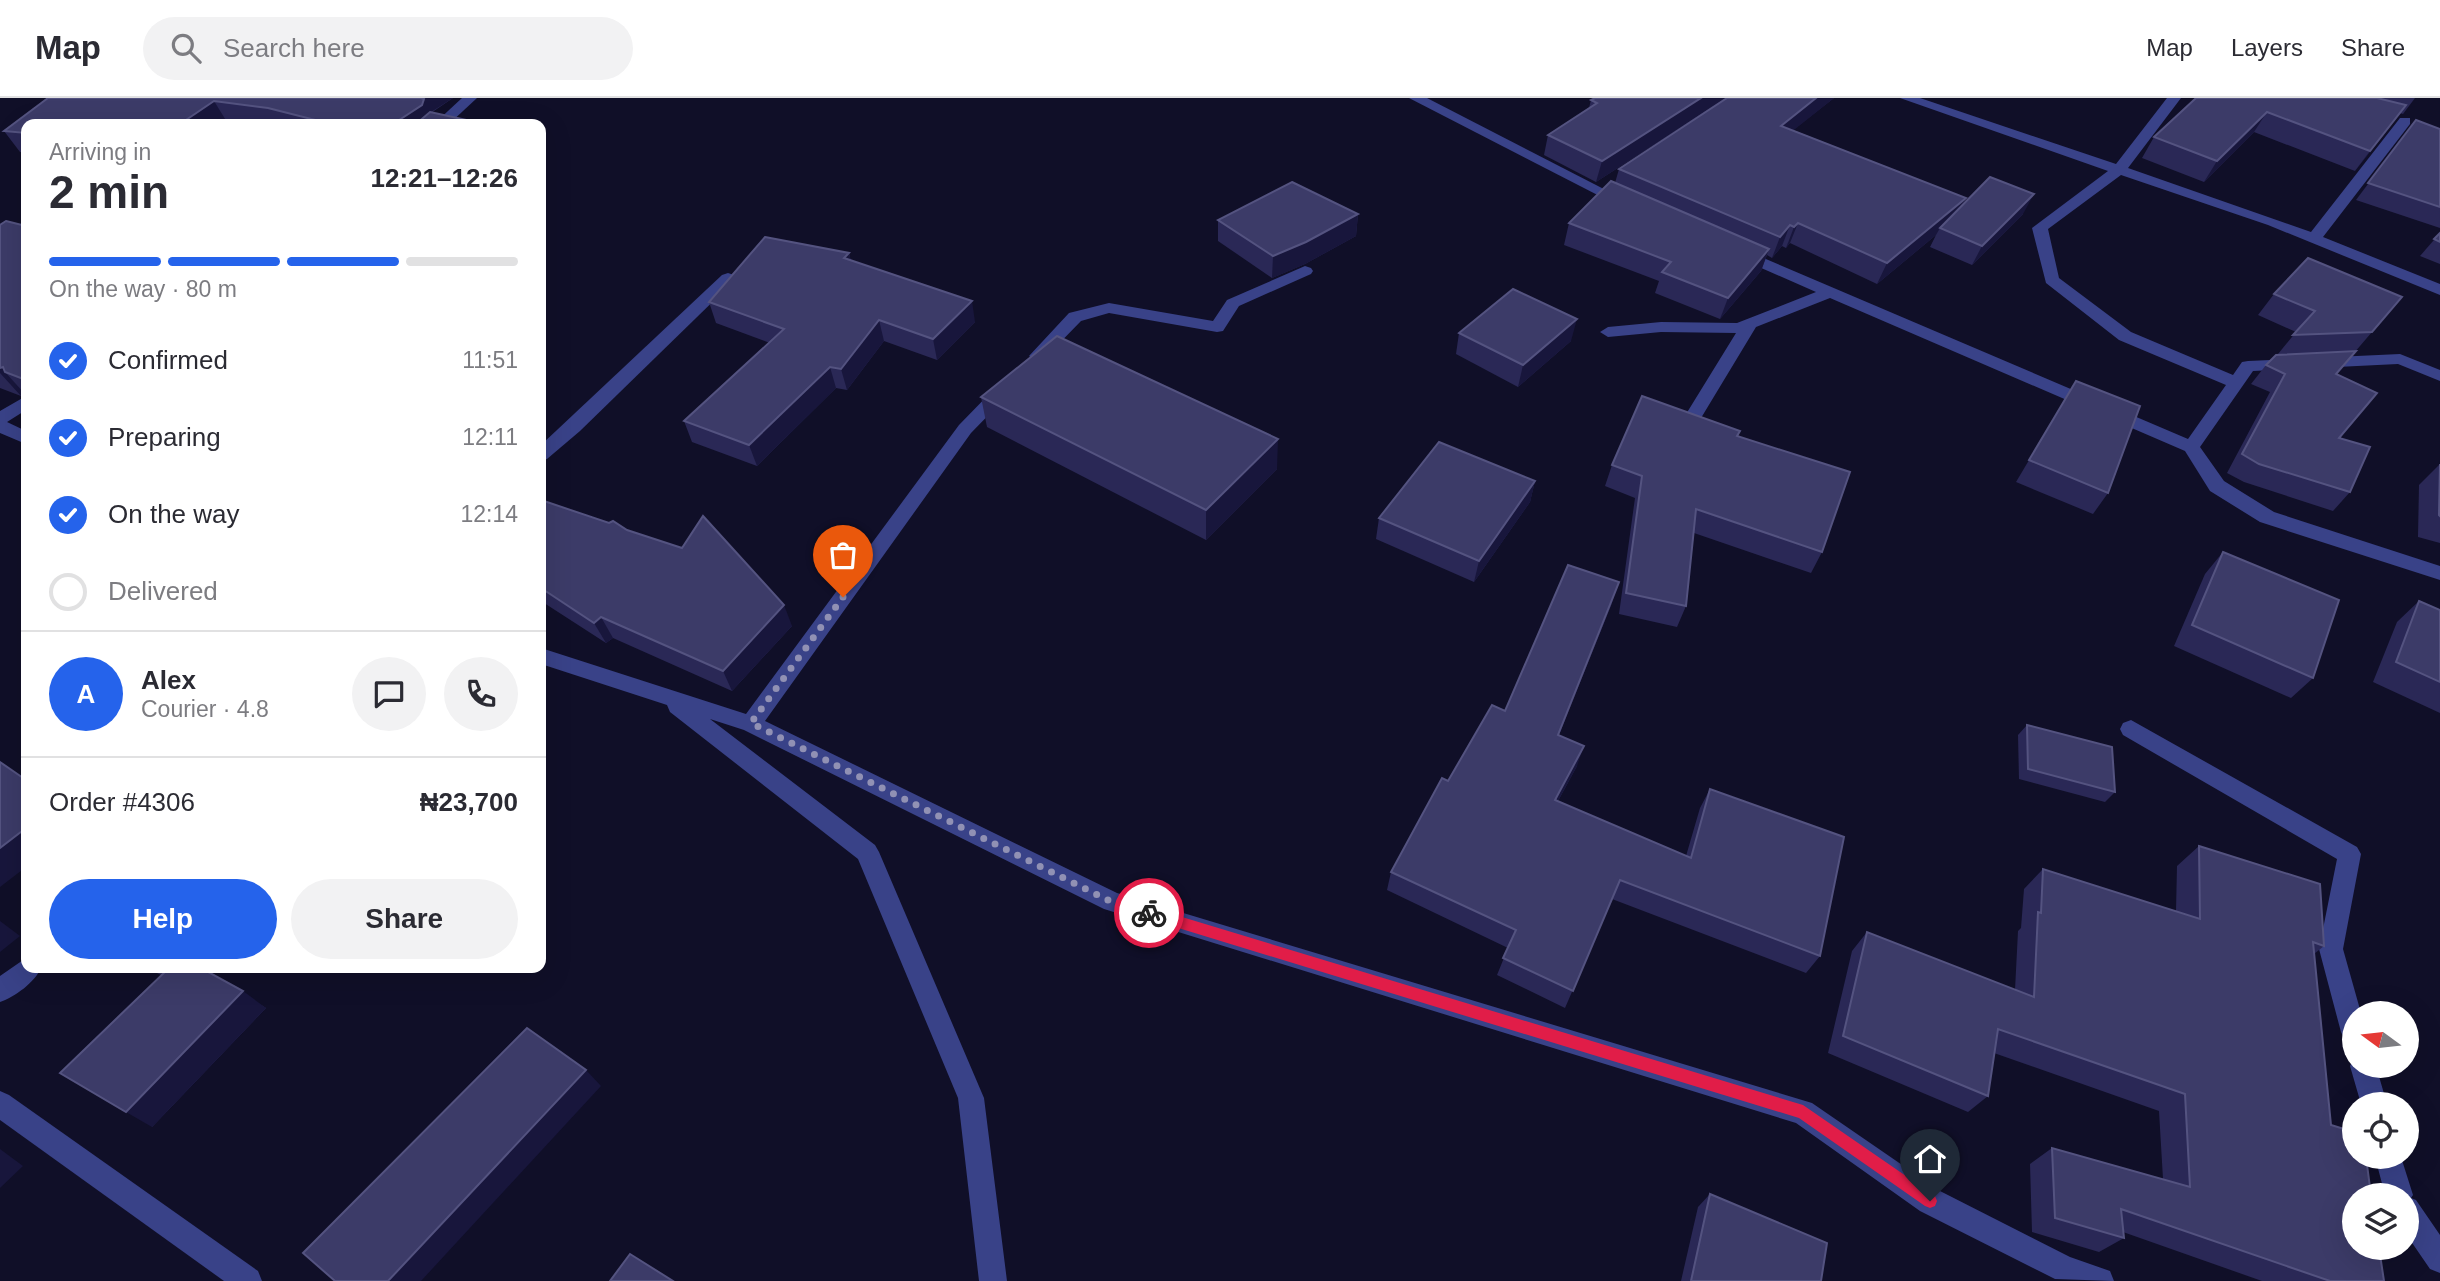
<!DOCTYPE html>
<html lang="en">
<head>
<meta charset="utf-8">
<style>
	body { margin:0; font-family:Arial,sans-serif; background:#f2f2f3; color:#2b2b33; height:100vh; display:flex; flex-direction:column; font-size:26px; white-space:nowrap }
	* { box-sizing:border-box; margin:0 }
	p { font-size:23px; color:#7c7c81 }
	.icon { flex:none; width:38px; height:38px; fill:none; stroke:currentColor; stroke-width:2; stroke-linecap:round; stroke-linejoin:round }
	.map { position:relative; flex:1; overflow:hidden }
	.details { position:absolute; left:21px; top:21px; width:525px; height:854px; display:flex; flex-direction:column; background:#fff; border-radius:14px; box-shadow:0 7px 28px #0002 }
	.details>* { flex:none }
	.needle { width:46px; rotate:285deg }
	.buttons { position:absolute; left:2342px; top:903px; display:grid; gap:14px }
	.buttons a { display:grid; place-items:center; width:77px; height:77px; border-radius:50%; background:#fff; box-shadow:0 7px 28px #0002; font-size:35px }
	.pin { position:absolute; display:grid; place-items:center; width:60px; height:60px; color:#fff; margin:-72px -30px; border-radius:50% 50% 50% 0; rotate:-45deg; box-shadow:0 0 7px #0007 }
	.pin .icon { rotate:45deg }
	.courier { position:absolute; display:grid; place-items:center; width:70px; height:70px; margin:-35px; border:5px solid #e11d48; border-radius:50%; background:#fff; color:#222; box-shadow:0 2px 9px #0007 }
	.overview em { font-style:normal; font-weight:700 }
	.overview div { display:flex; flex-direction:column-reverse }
	.overview { display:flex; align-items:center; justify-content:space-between; height:119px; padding:0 28px }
	h1 { font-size:46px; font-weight:700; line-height:52px }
	.bar { display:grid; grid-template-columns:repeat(4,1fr); gap:10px 7px; align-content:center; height:84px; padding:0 28px }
	.bar i { height:9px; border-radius:5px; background:#e1e1e2 }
	.bar .selected { background:#2563eb }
	.bar p { grid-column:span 4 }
	.line { display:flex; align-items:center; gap:18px; padding:0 28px; border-top:2px solid #e1e1e2 }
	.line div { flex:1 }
	.round { display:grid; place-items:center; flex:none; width:74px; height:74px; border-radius:37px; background:#f2f2f3 }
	ol { padding:0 28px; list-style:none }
	li { display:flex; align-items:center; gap:21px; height:77px }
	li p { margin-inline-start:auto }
	li .icon { padding:7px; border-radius:50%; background:#2563eb; color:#fff; stroke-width:4 }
	li:last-child { color:#7c7c81 }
	li i { width:38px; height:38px; border:4px solid #e1e1e2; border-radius:50% }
	.cta { display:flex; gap:14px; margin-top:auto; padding:14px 28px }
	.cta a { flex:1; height:80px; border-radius:42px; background:#2563eb; color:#fff; font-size:28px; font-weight:700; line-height:80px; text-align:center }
	.cta a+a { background:#f2f2f3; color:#2b2b33 }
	header { display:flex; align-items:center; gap:42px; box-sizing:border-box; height:98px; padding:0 35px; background:#fff; border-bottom:2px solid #e1e1e2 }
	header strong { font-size:33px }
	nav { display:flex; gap:38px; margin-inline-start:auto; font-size:24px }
	.search { width:490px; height:63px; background:#f2f2f3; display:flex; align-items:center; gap:18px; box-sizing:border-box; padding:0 24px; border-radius:38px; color:#7c7c81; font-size:26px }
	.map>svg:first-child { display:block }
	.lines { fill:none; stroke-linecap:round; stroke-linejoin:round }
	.minor { fill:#394288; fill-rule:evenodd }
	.wall { fill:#2a2856 }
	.shaded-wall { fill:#18163c }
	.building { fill:#3c3b68; stroke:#545380; stroke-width:2 }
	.route { fill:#e11d48 }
	.done { stroke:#9191b4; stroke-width:7; stroke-dasharray:0 12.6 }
</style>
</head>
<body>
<header>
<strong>Map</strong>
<div class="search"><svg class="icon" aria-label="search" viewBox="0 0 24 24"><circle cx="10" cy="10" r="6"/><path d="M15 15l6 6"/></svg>Search here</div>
<nav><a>Map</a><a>Layers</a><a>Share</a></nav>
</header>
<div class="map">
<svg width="2440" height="1183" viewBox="0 0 2440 1183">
	<rect width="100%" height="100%" fill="#100f28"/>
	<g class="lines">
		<!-- minor -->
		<g class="minor">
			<path d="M462,0h15l-28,26h-15z"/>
			<path d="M1409,0h18l204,105 -7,4 -5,-1z"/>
			<path d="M1900,0h20l196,66 51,-66h14l-53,70 183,64 89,-114h10v6l-87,113 117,47v11l-172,-70 -147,-50 -73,54 11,49 72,54 102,43 9,-13 6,-1 152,-7 40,16v11l-42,-17 -145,7 -53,76 24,34 50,31 166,54v14l-180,-58 -50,-31 -25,-40 -355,-153 -74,29 -58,96h-12l-3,-4 53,-86 -75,-1 -53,5 -8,-5 8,-5 53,-5 76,1 79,-31 -82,-36 -2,-3 8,-5 448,191 38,-54 -107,-45 -73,-57 -14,-55 76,-57z"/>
			<path d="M1305,168l6,2 2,3 -2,3 -72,32 -16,25 -6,1 -108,-19 -28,8 -38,39 -6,1 -8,-5 40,-43 40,-10 104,18 14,-21z"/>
			<path d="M728,175l6,2 2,3 -2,3 -154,150 -33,28 -6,2v-16l181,-170z"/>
			<path d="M1002,287l9,6 -3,4 -37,38 -206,288 352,172 695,210 128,88 130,66 40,14 4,10 -59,-2 -135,-68 -124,-88 -692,-214 -360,-179 -34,-11 165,126 4,7 105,246 23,183h-28l-21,-183 -100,-239 -188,-147 -3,-7 -126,-41v-16l205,66 213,-289 37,-38z"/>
			<path d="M26,298v14l-19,12 19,9v13l-26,-11v-22z"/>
			<path d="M2131,622l226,127 4,7 -18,95 18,64h-7v31l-9,-4 -4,-8 -22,-83 18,-90 -214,-124 -3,-6 3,-6z"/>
			<path d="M26,860v10h15c-6,14 -26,29 -41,34v-26z"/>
			<path d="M2354,960v8h22l11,38h-26l-11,-38z"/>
			<path d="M0,993l9,4 249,176 4,10h-38l-224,-161z"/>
			<path d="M2375,1059h26l12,38 -2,3 5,2 24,35v38l-10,-4 -24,-35v-39h-21z"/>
		</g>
	</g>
	<!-- wall -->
	<g class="wall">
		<path d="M48,0h405l-22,15 50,11h-235l-19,-2 -201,2v29l-6,-1 -16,-21z"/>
		<path d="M1726,0l-130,84 -52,-27 4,-20 41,-27 2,-8z"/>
		<path d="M1727,0h107l-41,32 173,68 -4,7 61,9 -51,51 -42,-18 6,-12 -59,49 -87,-41 -4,5 -4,-2 -10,12 -5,-3 -6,16 -41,48 -65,-26 4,-12 -95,-36 5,-22 46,-40 4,-14z"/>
		<path d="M2196,0h219l-12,16 -3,-1 -45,58 -101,-39 -50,50 -62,-24 12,-21z"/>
		<path d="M2416,22l24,9v99l-84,-28z"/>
		<path d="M1358,116l-2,22 -51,28 -33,14 -54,-37v-21z"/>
		<path d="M0,127l26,1v170l-1,-2 -4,2 -21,-8z"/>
		<path d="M2440,135v31l-20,-8z"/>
		<path d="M849,155l2,8 124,61 -38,38 -53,-19 -37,49 -11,-2 -79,78 -65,-24 -8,-21 86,-78 -54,-20 -7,-21z"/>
		<path d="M2274,196l128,3 -66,77 3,64 11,54 -17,19 -89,-29 -17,-9 43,-81 -19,-8 15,-19 12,-11 18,-22 -38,-17z"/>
		<path d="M1459,235l112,8 -53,46 -62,-33z"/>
		<path d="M2076,283l32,112 -15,21 -77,-32z"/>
		<path d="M981,299l296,72 -71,71 -219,-113z"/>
		<path d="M1738,339l84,115 -11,21 -117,-40 -8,73 -9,21 -58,-13 16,-116 -30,-12 7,-21z"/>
		<path d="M2440,366v79l-22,-6 1,-52z"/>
		<path d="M1535,383l-5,21 -56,80 -98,-43 3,-21z"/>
		<path d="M541,402l251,126 -60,65 -119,-53 -7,5 -65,-42z"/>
		<path d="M2223,454l90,126 -22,20 -117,-52 31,-72z"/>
		<path d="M2419,503l21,9v103l-67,-31 24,-60z"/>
		<path d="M1612,505l-53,132 18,31 -19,35 128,55 14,-48 10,-19 110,167 -14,17 -194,-74 -47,109 -68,-33 11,-27 -121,-58 4,-18 57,-91 57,-70z"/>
		<path d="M2027,627l88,67 -10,10 -86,-23 -1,-44z"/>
		<path d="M2199,748l125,100 -10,8 17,171 53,156h-122l-139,-49 1,6 -25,14 -67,-20 -2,-68 22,-16 111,31 -4,-68 -165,-58 -6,43 -20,16 -140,-59 24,-102 15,-19 148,58 3,-59 3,-3 3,-39 19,-20 133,42 1,-45z"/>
		<path d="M147,870h54l65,40 -114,119 9,-152z"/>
		<path d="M1710,1096l111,87h-140l17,-74z"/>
	</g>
	<!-- shaded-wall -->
	<g class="shaded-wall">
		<path d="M414,0h39l-22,14 2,12h-40z"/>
		<path d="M1701,0h25l-130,84 6,-21z"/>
		<path d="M1816,0h18l-60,48 7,-20z"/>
		<path d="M214,3l13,21 -4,2h-43z"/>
		<path d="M2406,7l-15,20 -36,46 15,-20z"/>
		<path d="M2267,14l-13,20 -50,50 13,-21z"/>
		<path d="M2034,96l-11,20 -51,51 10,-19z"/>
		<path d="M1966,100l-10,21 -16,9 -4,7 -59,49 10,-21z"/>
		<path d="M1358,116l-2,22 -51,28 -33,14 1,-22z"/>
		<path d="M1798,125l-8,20 -4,5 8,-21z"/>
		<path d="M1790,127l-8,21 -10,12 8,-21z"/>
		<path d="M1769,151l-8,22 -41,48 8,-21z"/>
		<path d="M849,155l5,21 -10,-16z"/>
		<path d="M972,203l3,21 -38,38 -4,-21z"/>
		<path d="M1577,221l-6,22 -53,46 5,-22z"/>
		<path d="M879,222l5,21 -37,49 -6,-21z"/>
		<path d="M3,269l2,5 20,22 -4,2 -21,-23v-5z"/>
		<path d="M830,269l6,21 -79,78 -8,-21z"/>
		<path d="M1278,341l-1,30 -71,71v-30z"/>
		<path d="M1535,383l-5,21 -56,80 5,-21z"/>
		<path d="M1619,484l-7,21 -61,151 7,-19z"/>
		<path d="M784,507l8,21 -60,65 -9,-20z"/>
		<path d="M601,519l12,21 -7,5 -12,-20z"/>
		<path d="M1584,648l-7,20 -29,53 7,-19z"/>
		<path d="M26,730v39l-26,20v-39z"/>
		<path d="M0,823l20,15 -20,16z"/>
		<path d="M157,870h37l-16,15z"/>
		<path d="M243,893l23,17 -114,119 -26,-15z"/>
		<path d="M586,972l15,16 -180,195h-33z"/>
		<path d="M0,1051l23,17 -23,22z"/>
	</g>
	<!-- building -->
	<g class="building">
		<path d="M48,0h373l3,1 -2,6 -29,19h-62l-63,-16 -54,-7 -34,23h-154v9l-22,-2z"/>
		<path d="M1595,0h106l-99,63 -54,-26 49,-32 -6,-3z"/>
		<path d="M1727,0h89l-35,28 185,72 -79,65 -89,-40 -4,4 -4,-2 -10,12 -161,-68z"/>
		<path d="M2196,0h181l29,7 -36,46 -103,-39 -50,49 -63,-24z"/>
		<path d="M430,14l50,11 -64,1z"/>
		<path d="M2416,22l24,9v78l-72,-24z"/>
		<path d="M1990,79l44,17 -52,52 -42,-18z"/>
		<path d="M1611,83l158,68 -41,49 -66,-26 9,-10 -102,-39z"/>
		<path d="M1292,84l66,32 -52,28 -33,14 -55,-36z"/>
		<path d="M6,123l20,5v154l-21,-8 -2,-5 -3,1v-143z"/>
		<path d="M2440,135v9l-6,-3z"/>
		<path d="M765,139l84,16 -5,5 128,43 -39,38 -54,-19 -38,49 -11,-2 -81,78 -65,-24 100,-92 -75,-27z"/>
		<path d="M2308,160l94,39 -30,35 -79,3 22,-24 -41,-17z"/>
		<path d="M1513,191l64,30 -54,46 -64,-32z"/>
		<path d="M1057,238l221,103 -72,71 -225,-113z"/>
		<path d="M2356,253l-20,23 41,19 -38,45 31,9 -20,45 -91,-28 -17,-10 43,-80 -19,-9 10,-10z"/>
		<path d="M2076,283l64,25 -32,87 -79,-33z"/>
		<path d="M1642,298l98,35 -3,5 113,36 -28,80 -126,-43 -10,97 -60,-13 16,-117 -30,-11z"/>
		<path d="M1439,344l96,39 -56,80 -100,-43z"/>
		<path d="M2440,366v52l-1,-1z"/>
		<path d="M541,402l68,23 4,-2 14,9 55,18 21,-32 81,89 -61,66 -122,-54 -7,6 -53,-35z"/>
		<path d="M2223,454l116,48 -26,78 -121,-53z"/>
		<path d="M1568,467l51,17 -61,153 26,11 -29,54 136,58 19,-69 134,48 -24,119 -200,-76 -47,111 -70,-33 13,-28 -125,-58 51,-94 6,3 44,-76 13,6z"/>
		<path d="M2419,503l21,9v72l-44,-20z"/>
		<path d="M2027,627l85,22 3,45 -87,-23z"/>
		<path d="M0,664l26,18v48l-26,20z"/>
		<path d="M2199,748l121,38 4,62 -11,-4 18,183 23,7v25h12l5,38h-17v53h25l5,33h-54l-209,-72 3,29 -69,-20 -3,-70 138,39 -5,-93 -187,-65 -10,67 -145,-60 24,-104 167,65 4,-85 3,1 2,-44 157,50z"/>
		<path d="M169,870h32l42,23 -117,121 -66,-39z"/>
		<path d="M527,930l59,42 -198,211h-53l-32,-28z"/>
		<path d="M1710,1096l117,49 -6,38h-130z"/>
		<path d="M630,1156l43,27h-63z"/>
	</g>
	<!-- route -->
	<path class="route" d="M1149,809l654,198 132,91 2,5 -2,5 -5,2 -5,-2 -126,-88 -650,-199 -7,-6z"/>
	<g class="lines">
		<!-- done -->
		<path class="done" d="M843,499l-92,126 361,179 37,11"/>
	</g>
</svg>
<div class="buttons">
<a><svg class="needle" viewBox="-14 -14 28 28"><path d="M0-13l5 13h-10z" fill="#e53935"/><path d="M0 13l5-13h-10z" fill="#7c7c81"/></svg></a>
<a><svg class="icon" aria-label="locate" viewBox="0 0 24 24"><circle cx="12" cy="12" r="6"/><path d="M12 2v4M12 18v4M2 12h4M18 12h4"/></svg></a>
<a><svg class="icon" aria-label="layers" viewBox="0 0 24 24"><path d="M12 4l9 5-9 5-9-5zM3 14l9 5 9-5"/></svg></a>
</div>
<div class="pin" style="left:843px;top:499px;background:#ea580c"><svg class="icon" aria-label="bag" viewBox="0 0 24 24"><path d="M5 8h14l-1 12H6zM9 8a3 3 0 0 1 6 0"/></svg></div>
<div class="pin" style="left:1930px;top:1103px;background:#1f2937"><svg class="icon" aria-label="home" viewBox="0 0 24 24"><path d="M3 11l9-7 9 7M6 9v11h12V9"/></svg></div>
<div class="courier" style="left:1149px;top:815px"><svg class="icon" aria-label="bike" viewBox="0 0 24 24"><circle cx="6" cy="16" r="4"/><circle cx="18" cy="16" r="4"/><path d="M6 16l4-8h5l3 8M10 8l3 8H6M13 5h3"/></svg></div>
<section class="details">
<div class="overview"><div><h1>2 min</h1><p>Arriving in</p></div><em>12:21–12:26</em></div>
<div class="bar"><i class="selected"></i><i class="selected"></i><i class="selected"></i><i></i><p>On the way · 80 m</p></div>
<ol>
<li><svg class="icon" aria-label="check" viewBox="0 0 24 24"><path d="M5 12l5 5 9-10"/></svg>Confirmed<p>11:51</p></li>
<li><svg class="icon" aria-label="check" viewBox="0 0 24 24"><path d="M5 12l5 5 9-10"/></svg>Preparing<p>12:11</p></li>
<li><svg class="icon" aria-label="check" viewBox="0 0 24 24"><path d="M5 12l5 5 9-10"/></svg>On the way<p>12:14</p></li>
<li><i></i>Delivered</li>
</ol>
<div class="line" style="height:126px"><b class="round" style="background:#2563eb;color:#fff">A</b><div><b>Alex</b><p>Courier · 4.8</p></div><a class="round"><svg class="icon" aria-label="chat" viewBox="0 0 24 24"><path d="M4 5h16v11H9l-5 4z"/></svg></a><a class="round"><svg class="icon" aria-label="phone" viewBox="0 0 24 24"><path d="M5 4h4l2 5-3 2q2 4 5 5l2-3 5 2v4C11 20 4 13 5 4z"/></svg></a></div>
<div class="line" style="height:91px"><div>Order #4306</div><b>₦23,700</b></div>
<div class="cta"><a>Help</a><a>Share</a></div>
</section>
</div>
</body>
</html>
